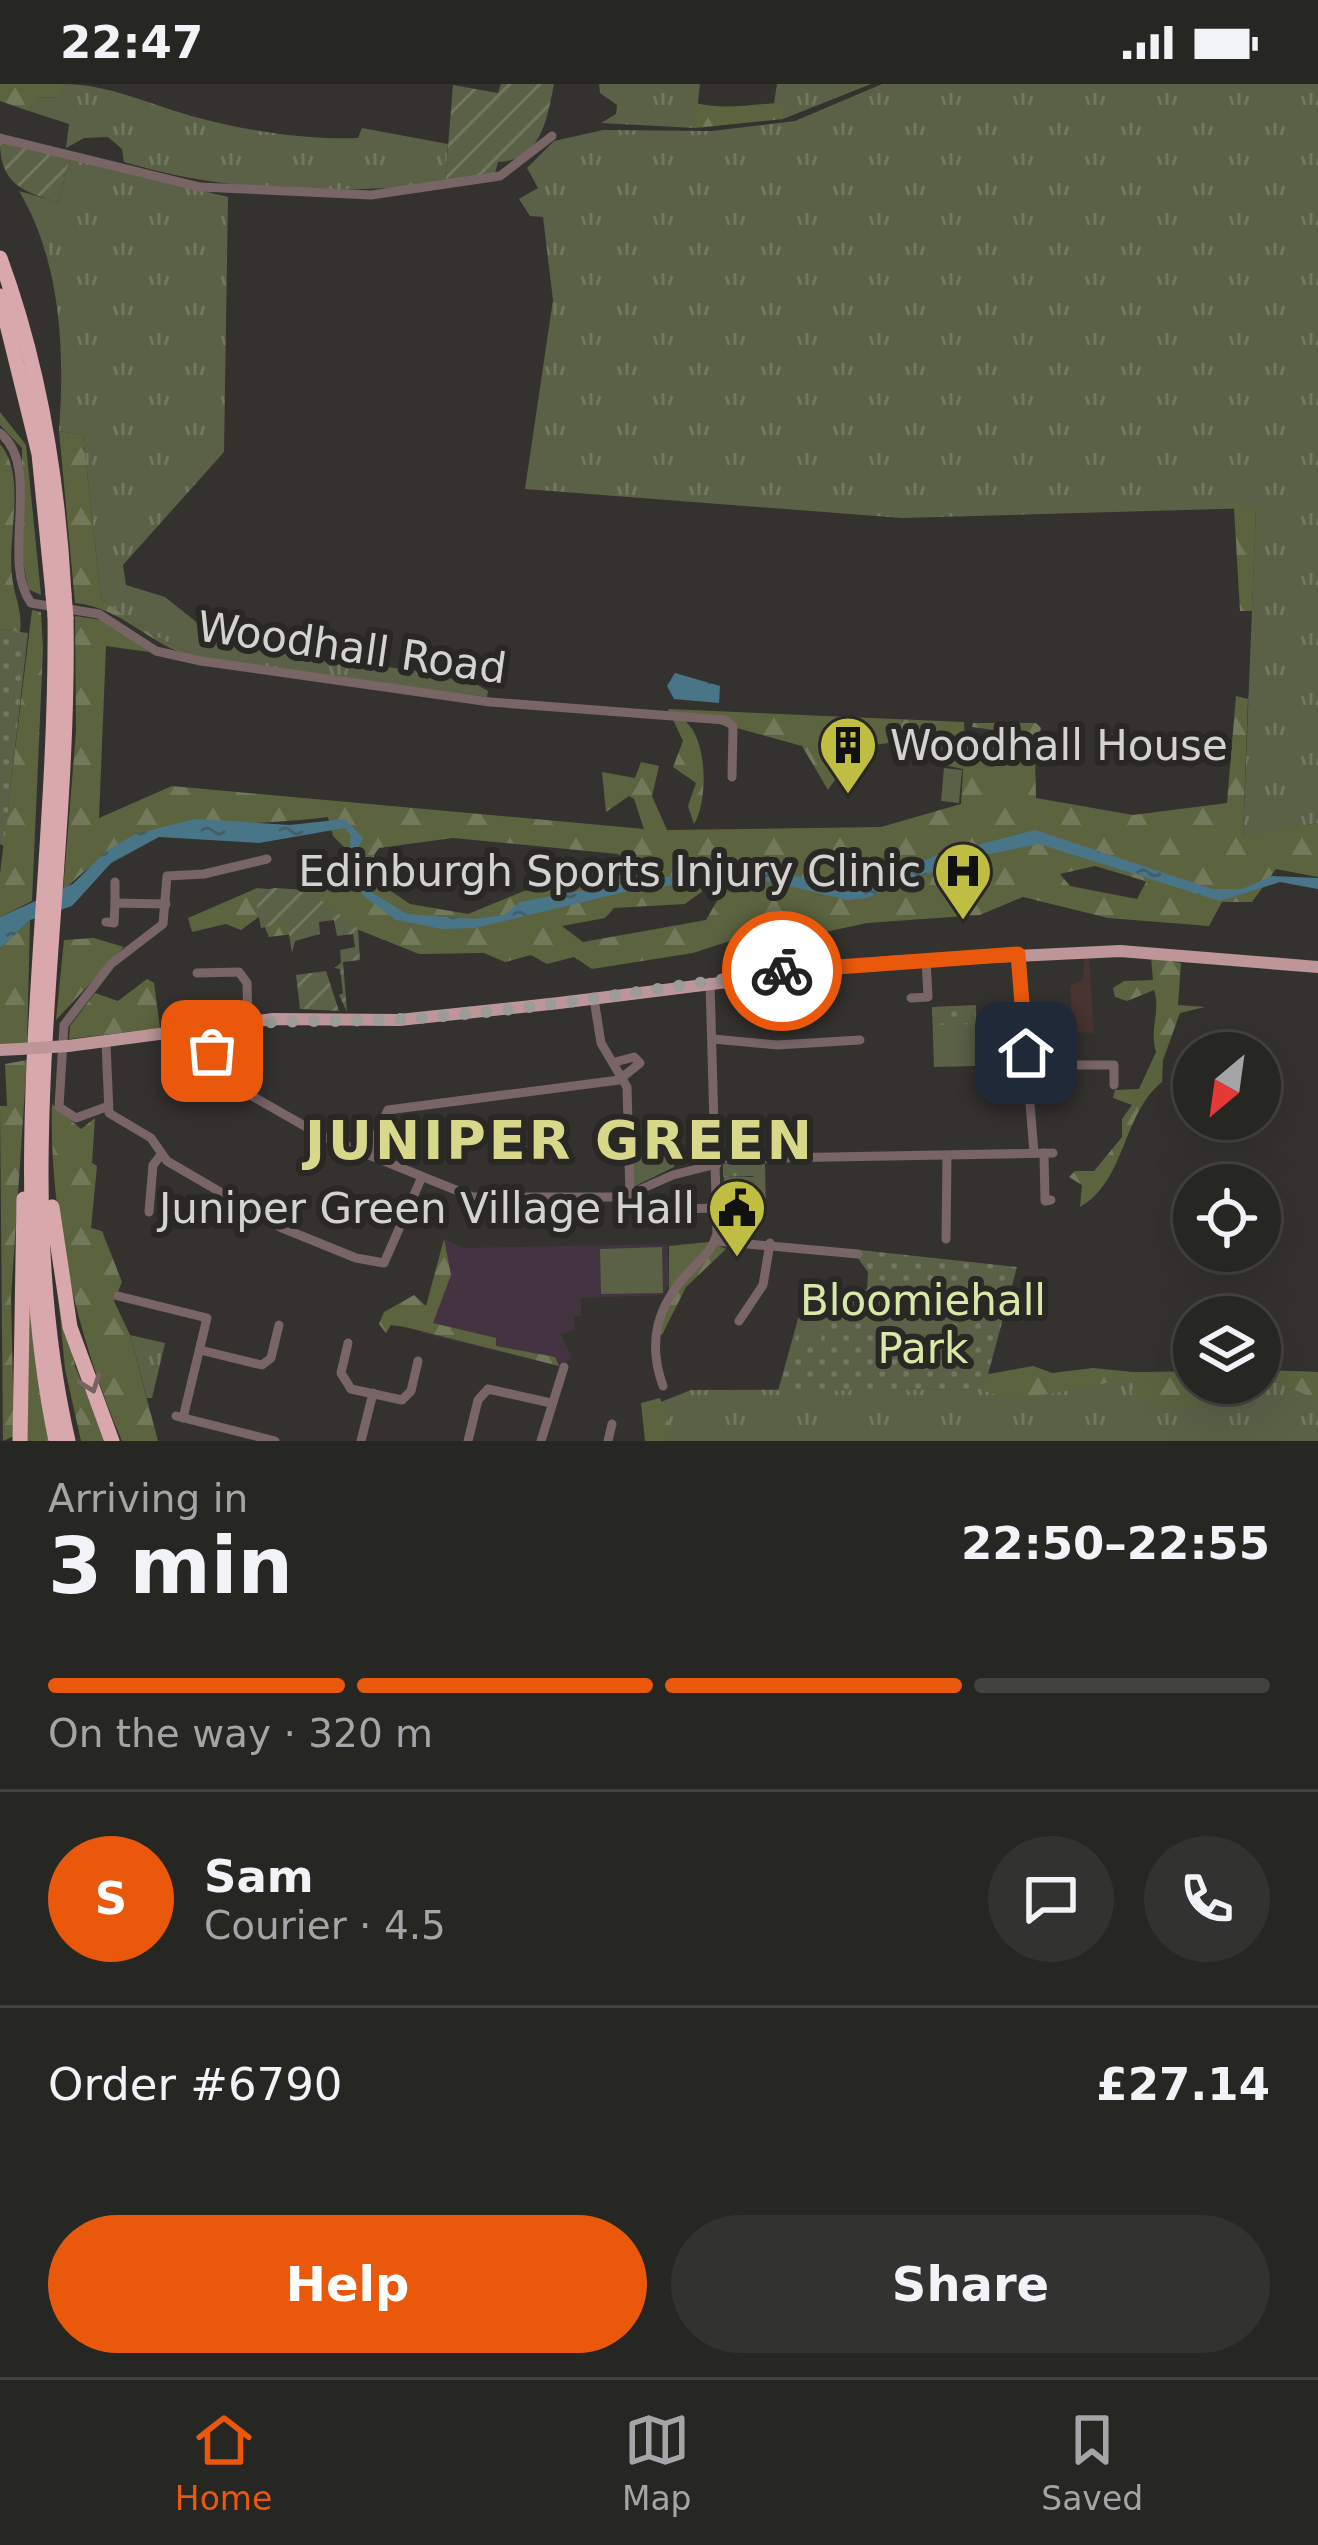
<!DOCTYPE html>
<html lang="en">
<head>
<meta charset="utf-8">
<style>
	body { margin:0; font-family:"DejaVu Sans",sans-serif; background:#323230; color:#f1f3f6; height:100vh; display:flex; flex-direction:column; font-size:45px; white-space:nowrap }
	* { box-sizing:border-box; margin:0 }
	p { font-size:39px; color:#a4a5a6 }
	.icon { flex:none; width:66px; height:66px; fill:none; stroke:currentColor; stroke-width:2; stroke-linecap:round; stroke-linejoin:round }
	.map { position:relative; height:1357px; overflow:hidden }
	.sheet { display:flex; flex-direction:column; background:#262623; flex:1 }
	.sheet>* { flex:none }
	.needle { width:78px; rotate:209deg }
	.fabs { position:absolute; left:1173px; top:948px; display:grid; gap:24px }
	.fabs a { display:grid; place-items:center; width:108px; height:108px; border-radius:50%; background:#262623; box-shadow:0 12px 48px #0002,0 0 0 3px #424341; font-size:60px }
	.pin { position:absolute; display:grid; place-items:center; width:102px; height:102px; color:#fff; margin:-51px; border-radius:24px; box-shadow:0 6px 18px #0006 }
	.courier { position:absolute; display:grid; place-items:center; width:120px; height:120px; margin:-60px; border:9px solid #ea580c; border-radius:50%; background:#fff; color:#222; box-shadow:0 3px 15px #0007 }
	.summary em { font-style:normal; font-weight:700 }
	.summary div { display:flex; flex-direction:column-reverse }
	.summary { display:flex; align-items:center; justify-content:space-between; height:204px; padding:0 48px }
	h1 { font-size:78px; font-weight:700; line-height:90px }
	.bar { display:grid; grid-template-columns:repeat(4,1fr); gap:18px 12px; align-content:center; height:144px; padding:0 48px }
	.bar i { height:15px; border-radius:9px; background:#424341 }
	.bar .on { background:#ea580c }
	.bar p { grid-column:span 4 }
	.line { display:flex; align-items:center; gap:30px; padding:0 48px; border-top:3px solid #424341 }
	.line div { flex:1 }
	.round { display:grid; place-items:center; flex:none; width:126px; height:126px; border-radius:63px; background:#323230 }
	.primary-button { display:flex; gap:24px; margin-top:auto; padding:24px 48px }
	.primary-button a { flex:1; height:138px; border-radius:72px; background:#ea580c; color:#fff; font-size:48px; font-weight:700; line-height:138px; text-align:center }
	.primary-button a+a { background:#323230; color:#f1f3f6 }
	.status { display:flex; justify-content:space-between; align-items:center; height:84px; padding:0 60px; background:#262623; direction:ltr }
	.status svg { height:33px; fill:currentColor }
	.menu { display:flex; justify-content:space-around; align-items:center; height:168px; border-top:3px solid #424341; background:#262623; font-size:33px; color:#a4a5a6 }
	.menu a { display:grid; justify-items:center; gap:6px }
	.menu .on { color:#ea580c }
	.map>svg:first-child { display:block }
	.industrial { fill:#483430 }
	.education { fill:#443441 }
	.grass { fill:url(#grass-tufts) }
	.forest { fill:url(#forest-firs); fill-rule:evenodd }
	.park { fill:url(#park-dots) }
	.garden { fill:url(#garden-furrows) }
	.pitch { fill:#5a6147 }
	.water { fill:url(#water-ripples) }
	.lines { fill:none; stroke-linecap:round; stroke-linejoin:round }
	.minor { stroke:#796466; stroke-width:9 }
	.major { stroke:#be9599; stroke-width:12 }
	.highway { stroke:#d9a8ac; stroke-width:15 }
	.major-bridge { stroke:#be9599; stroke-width:12 }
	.highway-bridge { stroke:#d9a8ac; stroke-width:15 }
	.oneway { stroke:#786262 }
	.done { stroke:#9b9b98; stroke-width:12; stroke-dasharray:0 21.6 }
	.route { stroke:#ea580c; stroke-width:15 }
	.labels { text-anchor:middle; stroke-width:12; stroke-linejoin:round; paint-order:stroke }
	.street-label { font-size:42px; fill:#d3d3d1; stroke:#292825 }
	.poi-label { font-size:42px; fill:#d3d3d1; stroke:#292825; text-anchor:end }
	.park-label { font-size:42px; fill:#d8e9a7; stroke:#292825 }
	.district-label { font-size:54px; font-weight:bold; letter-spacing:3px; fill:#d7d88a; stroke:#292825 }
</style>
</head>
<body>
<div class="status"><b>22:47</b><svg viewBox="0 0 49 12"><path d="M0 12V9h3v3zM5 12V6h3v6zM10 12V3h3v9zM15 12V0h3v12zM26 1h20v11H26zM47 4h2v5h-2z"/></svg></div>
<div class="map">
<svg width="1318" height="1357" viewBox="0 0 1318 1357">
	<defs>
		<pattern id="grass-tufts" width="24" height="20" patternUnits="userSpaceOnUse" patternTransform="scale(3)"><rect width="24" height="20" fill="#5a6147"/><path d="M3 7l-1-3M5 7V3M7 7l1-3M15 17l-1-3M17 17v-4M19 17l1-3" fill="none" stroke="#717760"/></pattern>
		<pattern id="forest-firs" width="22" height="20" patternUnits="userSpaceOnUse" patternTransform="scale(3)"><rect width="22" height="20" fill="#5b643f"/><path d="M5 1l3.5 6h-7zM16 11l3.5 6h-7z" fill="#72795a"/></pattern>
		<pattern id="park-dots" width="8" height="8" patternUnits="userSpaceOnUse" patternTransform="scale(3)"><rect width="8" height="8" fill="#5a6147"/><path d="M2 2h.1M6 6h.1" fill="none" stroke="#717760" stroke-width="1.8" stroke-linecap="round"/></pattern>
		<pattern id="garden-furrows" width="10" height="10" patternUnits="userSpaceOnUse" patternTransform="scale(3)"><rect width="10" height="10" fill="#5a6147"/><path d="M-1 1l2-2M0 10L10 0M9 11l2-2" fill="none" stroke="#717760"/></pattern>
		<pattern id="water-ripples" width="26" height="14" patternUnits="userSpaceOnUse" patternTransform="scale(3)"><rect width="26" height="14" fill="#487688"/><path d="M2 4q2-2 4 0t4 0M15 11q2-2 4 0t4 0" fill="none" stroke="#445d67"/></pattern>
	</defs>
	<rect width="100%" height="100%" fill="#33322f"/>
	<!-- industrial -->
	<path class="industrial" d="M1084,873h5l5,76 -21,-1 -3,-46 13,-6z"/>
	<!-- education -->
	<path class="education" d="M444,1155l19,9 204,-4 2,39 -6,12 -82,3v18h-7v13l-13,6 11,23 -13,8 -137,-33z"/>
	<!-- grass -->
	<g class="grass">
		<path d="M63,0c47,0 90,22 136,34 49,13 108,22 159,20l4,-10 86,16 -3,39c-106,12 -218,10 -321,-21l-2,-13 -14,-12 -24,1 -18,10 3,-24 -40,-13 6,-14 25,1z"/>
		<path d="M599,0h101l-5,44 -94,-5 15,-9 1,-9 -17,-12z"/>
		<path d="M777,0h94l-88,35 2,-15 -11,-1z"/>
		<path d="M882,0h436v739l-75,14 13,-329 -354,10 -377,-29 28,-189 -10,-83 -13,-1 -11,-17 19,-11 -11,-20 27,-27 49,-11 109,1 83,-10z"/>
		<path d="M70,75l158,38 -4,255 -101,113 3,20 39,12 59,47 241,34 23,13 -1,6 -287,-39 -46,-22 -53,-37 -18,-164 -24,-4c6,-80 2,-170 -40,-240l39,11z"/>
		<path d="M633,1072l42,1 -1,10 -41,20z"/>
		<path d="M723,1080h42l1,49 -11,1 -2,-38 -30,1z"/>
		<path d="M130,1251l35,8 -13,55h-5z"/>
		<path d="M1260,1286l58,2v69h-669l-6,-32 48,-19 293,-1 8,-14 202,-4v12h66z"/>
	</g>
	<!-- forest -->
	<g class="forest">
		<path d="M0,0h63v1l-3,13 -24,-1 -7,14 -29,-10z"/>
		<path d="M696,19c32,8 57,0 90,0l-3,16 -88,9z"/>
		<path d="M0,328l26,33 15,150 -13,-6 -7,-40 1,-101 -22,-23z"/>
		<path d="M59,347l24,4 18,164 53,37 46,22c-49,-9 -74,-50 -125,-55z"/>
		<path d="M0,360c27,31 7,93 12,132 2,21 11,34 8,56l-20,-3z"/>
		<path d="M1234,424h22l-4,103h-12z"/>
		<path d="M32,526l9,2 2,37 -11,252 -32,16v-43z"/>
		<path d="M75,532l28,4 46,32 -43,-6 -7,172 73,-32 472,43 -10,-30 -5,-3 -23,16 -4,-40 33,6 6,-16 18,4 -7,30 15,34 214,-3 80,-23 2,-35 -19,-4 -10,-16 -45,-6 -32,4 -29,43 -26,-44 -65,-18 -2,-7 -8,6 -20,-8 -21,3c22,19 22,80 8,102l-6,-18 8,-23 -23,-16 10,-26 -15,-32 296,13 1,22 58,6 1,-16 -52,-7 1,-4h63l5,5 -6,24 1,46 97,17 94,-12 9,-107 12,3 -5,137 75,-13v54l-42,-8 -24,33h-30l-13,24 -101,-8 -85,-21 -43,18 -113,8 -42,9 -32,-2 -37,13 -20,-4 -43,14 -101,16 -18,-12 -27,7 -16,-9 -26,7 -21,-9 -65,1 -100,-40 -26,20 -24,3 -9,-21 -19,14 -15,-6 -34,8 -4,-14 69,-30 41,4 49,-16v-26l-14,-14 -5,-19c-102,14 -188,-8 -265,75l13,-161zM453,754l165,16 24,17 -118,20 -56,23 -58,-10 -28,-19 -8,-30 5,-7zM1095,782l50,15 1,1 -9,17 -67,-13 -10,-12zM704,806l13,11 -11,19 -123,22 -21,-16 43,-8 9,-10 71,-4z"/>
		<path d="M30,836l-3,125 -27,1v-98z"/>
		<path d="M94,854l30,9 -68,73 8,-80z"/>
		<path d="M1151,873l30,6 -3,42 27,2 -25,6 -17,47 -1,22c-40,32 -36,99 -82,125l2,-22 -13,-8 6,-6h19l28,-34v-18l10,-14 -19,-7 2,-8 24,-1 17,-37c-7,-23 5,-41 -2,-62l-27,11 -12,-4 -2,-9 11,-7 29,-1z"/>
		<path d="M147,895l7,4 6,45 -91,11 1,-13 25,-33 23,8z"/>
		<path d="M27,976l-16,237 3,139 -11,5 -3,-335h7l-2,-42z"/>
		<path d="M52,1020l29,25 14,-11 -3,45 5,3 -6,62 11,3 20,51 -8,19 16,34 28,106h-36c-45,-105 -73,-222 -70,-337z"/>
		<path d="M444,1155l7,36 -18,48 63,15v8l59,11 4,9 -154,-39 -14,-2 -5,8 -7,-9 5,-12 30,-17 12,11z"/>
		<path d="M709,1158l17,7 -40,38 -24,48 -8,-5 15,-41v-43z"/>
		<path d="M56,1189l19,93 31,75h-25l-16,-72z"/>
		<path d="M29,1219l19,138h-23l-1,-137z"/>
		<path d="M1033,1282l19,7 41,-5 79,8 18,-7 4,14h66v-12l58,1v28l-43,-19 -14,15 -16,-8 -18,1c-23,24 -62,21 -93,11l-3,-9 10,-12c-45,0 -120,32 -160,10l2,-14z"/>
		<path d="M660,1314l11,31 -6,12h-20l-4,-38z"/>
	</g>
	<!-- park -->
	<g class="park">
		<path d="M0,545l28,4 -24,213 -4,-2z"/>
		<path d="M976,921l1,61 -43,1 -2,-60z"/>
		<path d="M860,1166l157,17 -33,122 -206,2 28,-101 4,-5 47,8 10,-4 1,-17 -11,-15z"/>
	</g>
	<!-- garden -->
	<g class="garden">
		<path d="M501,0h53c-7,35 -13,77 -56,78l-3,11 -50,10 8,-98 45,8z"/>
		<path d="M0,58l70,17 -12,43c-36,-10 -58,-19 -58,-60z"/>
		<path d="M274,804l34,2 50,39 2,31 -17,2 4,50 -8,-17 4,-2 -3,-24 -6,-1 7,-5 -1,-13 15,-3 -2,-13 -16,2 -3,-16 -15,2 1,12 -25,7 -3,12 -5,-31 -26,6 -7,-36z"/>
		<path d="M326,887l13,40 -39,-2 -4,-34z"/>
	</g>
	<!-- pitch -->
	<g class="pitch">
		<path d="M944,684l18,2 -3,33 -18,-2z"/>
		<path d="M975,940l1,40 -39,1 -1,-40z"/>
		<path d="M724,1093h29v35h-28z"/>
		<path d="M662,1163l1,46 -62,1 -1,-45z"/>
		<path d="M880,1212l64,4 -2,37 -64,-4z"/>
		<path d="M802,1228l23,3 -5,31 -22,-3z"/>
	</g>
	<!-- water -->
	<g class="water">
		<path d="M675,589l45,13 -1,17 -45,-4 -7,-13z"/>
		<path d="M195,735l95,6 55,-6 18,19 -8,17 6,31 46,28 67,5 30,-4 16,-13 37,-7 170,-28 43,2 67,18 29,-2 72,-30 97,-25 177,59h30l30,-13 46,2v11l-38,-7 -60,19 -181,-57 -75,15 -98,39 -18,2 -89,-21 -46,1 -80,10 -158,38 -33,1 -46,-9 -31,-23 -18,-23 4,-39 -6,-7 -86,15 -100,-6 -48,26 -39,43 -42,14 -30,28v-31l73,-33 33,-33 30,-17z"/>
	</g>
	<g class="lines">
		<!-- minor -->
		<g class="minor">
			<path d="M0,54l200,49 171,8 129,-19 52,-40"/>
			<path d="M0,349c43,34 0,128 31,170l68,11 57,37 45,10 289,41 235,18 8,6 -1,51"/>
			<path d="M115,798v21"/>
			<path d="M106,838l8,1 1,-20 51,1"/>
			<path d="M1018,870l16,199"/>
			<path d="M197,889l42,-1 8,11 1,39"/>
			<path d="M911,914l17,-1 -2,-38"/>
			<path d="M594,915l7,44 26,44 3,108"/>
			<path d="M208,943l6,42 10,11 98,56 151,61h150l50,-22 44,-11"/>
			<path d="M713,955l64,6 83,-5"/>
			<path d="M106,959l3,70 42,25 16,23 115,67 74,30 28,5 37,-84"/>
			<path d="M988,964h38"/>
			<path d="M1026,969h26l17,12h45v20"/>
			<path d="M106,1023l-30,11 -17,-11 5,-82 47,-61 52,-40 4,-48 37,-2 63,-15"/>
			<path d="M1044,1069l1,48 6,-1"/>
			<path d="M367,1071l21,-45 231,-30 21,-17 -6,-6 -19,5"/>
			<path d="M717,1075l336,-6"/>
			<path d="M678,1125l40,-1"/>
			<path d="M149,1128l4,-47 7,-9"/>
			<path d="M946,1155l1,-83"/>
			<path d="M715,1157l143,13"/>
			<path d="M118,1212l89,22 -24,100"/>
			<path d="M739,1237l24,-36 7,-42"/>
			<path d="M348,1259l-7,30 10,16 51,11 9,-9 7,-30"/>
			<path d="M200,1266l62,15 9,-7 8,-33"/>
			<path d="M663,1302c-16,-44 -6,-80 26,-114 11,-12 23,-21 28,-38l-7,-252"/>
			<path d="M176,1332l99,25"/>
			<path d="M361,1357l12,-48"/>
			<path d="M468,1357l10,-41 10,-11 63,14"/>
			<path d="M541,1357l23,-74"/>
			<path d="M608,1357l4,-17"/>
		</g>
		<!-- major -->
		<g class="major">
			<path d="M68,962l205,-27 126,1 160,-17 329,-41 232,-11 198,16"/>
			<path d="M0,966l20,-1"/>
		</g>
		<!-- highway -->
		<g class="highway">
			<path d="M0,174c40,109 58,221 64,336"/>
			<path d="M0,212l39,158 14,140"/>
			<path d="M55,532c3,274 -55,554 1,825"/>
			<path d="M66,534c5,272 -60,554 2,823"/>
			<path d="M52,1123l18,120 42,114"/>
			<path d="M20,1357l4,-242"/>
		</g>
		<!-- major-bridge -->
		<path class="major-bridge" d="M20,965l48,-3"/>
		<!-- highway-bridge -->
		<g class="highway-bridge">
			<path d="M53,510l2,22"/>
			<path d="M64,510l2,24"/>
		</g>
	</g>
	<!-- one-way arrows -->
	<defs><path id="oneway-chevron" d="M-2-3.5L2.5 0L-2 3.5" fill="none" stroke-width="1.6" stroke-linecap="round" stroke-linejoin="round" transform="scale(3)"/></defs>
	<use class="oneway" href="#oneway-chevron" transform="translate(91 1300) rotate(70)"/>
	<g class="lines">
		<!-- done -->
		<path class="done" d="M212,967l-4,-23c68,-10 125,-5 192,-9 128,-7 255,-31 382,-48"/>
		<!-- route -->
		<path class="route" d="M782,887l236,-17 8,99"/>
	</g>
	<!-- icons -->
	<defs>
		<symbol id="building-pin" viewBox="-11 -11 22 30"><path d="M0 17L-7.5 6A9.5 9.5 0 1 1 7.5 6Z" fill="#bfbe42" stroke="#292825"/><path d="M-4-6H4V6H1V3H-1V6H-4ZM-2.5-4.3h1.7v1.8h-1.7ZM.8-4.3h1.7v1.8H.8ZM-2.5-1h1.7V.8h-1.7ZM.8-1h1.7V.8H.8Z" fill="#111"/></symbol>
		<symbol id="hospital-pin" viewBox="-11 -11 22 30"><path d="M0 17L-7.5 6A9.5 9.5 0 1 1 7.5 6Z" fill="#bfbe42" stroke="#292825"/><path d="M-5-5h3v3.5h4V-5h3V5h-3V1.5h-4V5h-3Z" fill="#111"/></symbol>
		<symbol id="civic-pin" viewBox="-11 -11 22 30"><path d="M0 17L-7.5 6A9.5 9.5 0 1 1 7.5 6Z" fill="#bfbe42" stroke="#292825"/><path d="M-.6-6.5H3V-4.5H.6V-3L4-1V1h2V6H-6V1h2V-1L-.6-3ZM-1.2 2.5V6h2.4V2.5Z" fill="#111"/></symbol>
	</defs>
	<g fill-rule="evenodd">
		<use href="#building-pin" x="815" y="628" width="66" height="90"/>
		<use href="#hospital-pin" x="930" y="754" width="66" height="90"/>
		<use href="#civic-pin" x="704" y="1091" width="66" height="90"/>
	</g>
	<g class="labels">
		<!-- street labels -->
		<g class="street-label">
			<text transform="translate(352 563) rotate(8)" y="15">Woodhall Road</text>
		</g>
		<!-- poi labels -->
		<g class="poi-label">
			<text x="890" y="676" text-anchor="start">Woodhall House</text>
			<text x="921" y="802">Edinburgh Sports Injury Clinic</text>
			<text x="695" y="1139">Juniper Green Village Hall</text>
		</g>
		<!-- park labels -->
		<g class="park-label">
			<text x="923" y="1231">Bloomiehall<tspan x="923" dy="48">Park</tspan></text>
		</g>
		<!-- district labels -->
		<g class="district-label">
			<text x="560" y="1075">JUNIPER GREEN</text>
		</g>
	</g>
</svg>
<div class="fabs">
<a><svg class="needle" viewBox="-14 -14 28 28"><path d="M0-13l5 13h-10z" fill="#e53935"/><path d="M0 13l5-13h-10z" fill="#a4a5a6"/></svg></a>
<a><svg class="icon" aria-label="locate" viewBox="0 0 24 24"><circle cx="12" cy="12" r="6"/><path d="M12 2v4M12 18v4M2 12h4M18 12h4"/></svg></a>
<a><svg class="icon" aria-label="layers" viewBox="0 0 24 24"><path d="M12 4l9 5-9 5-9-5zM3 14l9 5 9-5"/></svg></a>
</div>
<div class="pin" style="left:212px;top:967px;background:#ea580c"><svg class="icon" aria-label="bag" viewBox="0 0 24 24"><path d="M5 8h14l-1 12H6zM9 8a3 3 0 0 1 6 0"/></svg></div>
<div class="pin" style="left:1026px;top:969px;background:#1f2937"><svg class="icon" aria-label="home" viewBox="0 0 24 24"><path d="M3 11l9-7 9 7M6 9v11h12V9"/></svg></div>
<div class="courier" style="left:782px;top:887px"><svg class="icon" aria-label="bike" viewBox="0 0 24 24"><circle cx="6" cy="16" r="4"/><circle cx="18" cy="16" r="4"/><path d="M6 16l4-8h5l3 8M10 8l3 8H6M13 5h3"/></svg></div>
</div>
<section class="sheet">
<div class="summary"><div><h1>3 min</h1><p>Arriving in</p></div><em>22:50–22:55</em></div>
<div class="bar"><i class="on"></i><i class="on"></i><i class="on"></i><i></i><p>On the way · 320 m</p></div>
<div class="line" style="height:216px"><b class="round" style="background:#ea580c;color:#fff">S</b><div><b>Sam</b><p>Courier · 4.5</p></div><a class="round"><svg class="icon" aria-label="chat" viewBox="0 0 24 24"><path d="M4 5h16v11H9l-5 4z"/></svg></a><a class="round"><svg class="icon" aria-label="phone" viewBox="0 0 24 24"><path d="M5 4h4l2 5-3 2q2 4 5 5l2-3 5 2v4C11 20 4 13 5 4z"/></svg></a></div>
<div class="line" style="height:156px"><div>Order #6790</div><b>£27.14</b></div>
<div class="primary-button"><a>Help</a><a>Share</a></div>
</section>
<nav class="menu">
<a class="on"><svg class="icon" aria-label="home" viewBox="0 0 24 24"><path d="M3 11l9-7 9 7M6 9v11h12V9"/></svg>Home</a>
<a><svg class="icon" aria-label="map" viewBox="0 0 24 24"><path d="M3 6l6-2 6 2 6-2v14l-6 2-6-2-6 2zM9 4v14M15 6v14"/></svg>Map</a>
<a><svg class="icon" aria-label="saved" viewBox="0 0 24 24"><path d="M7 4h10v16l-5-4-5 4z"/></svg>Saved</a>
</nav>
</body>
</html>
